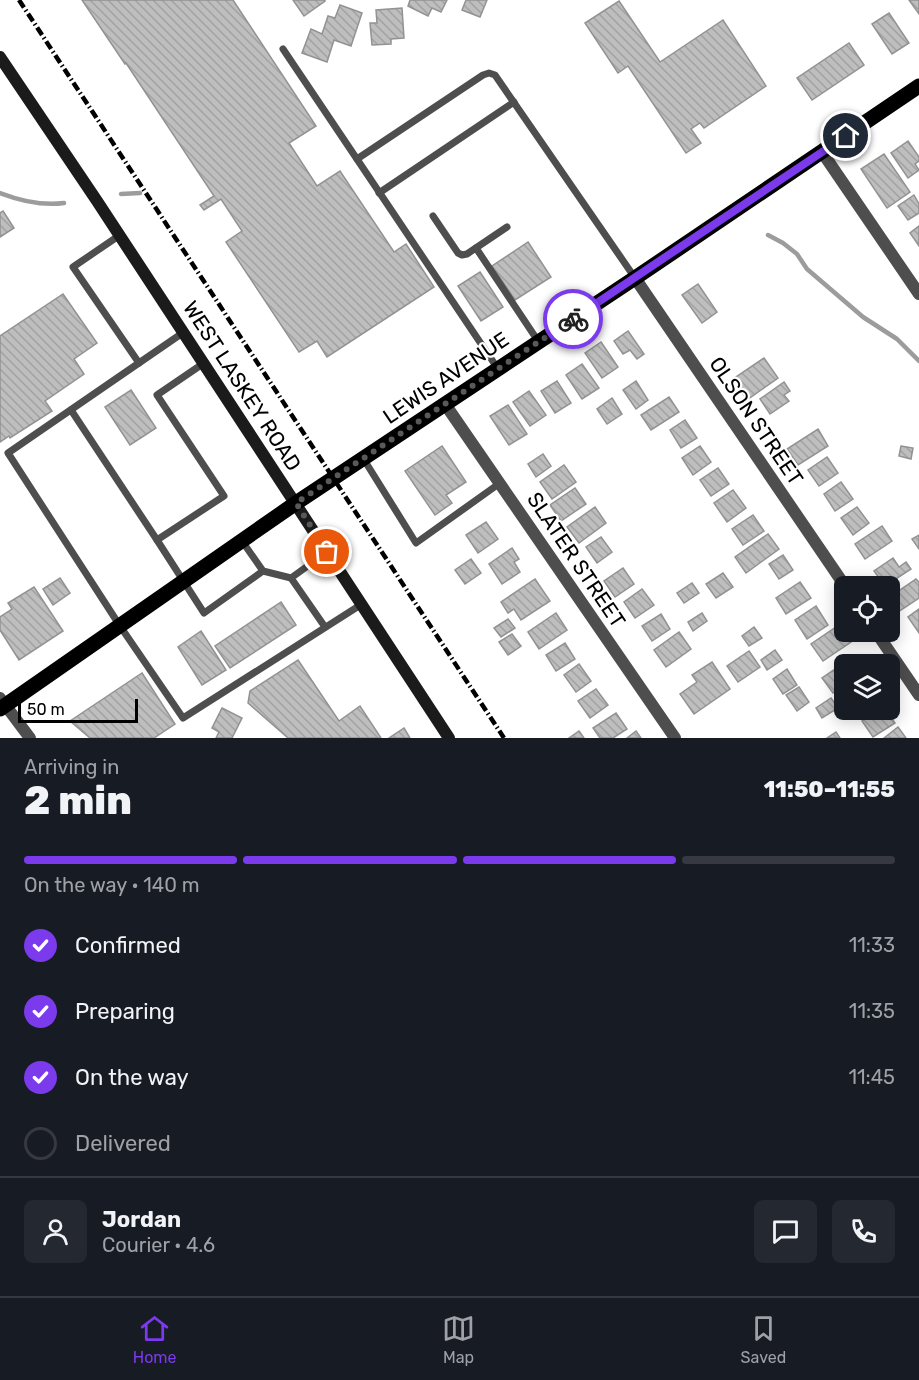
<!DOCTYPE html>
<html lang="en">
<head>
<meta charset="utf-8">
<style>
	body { margin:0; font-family:Rubik,sans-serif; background:#242831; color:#f1f3f6; height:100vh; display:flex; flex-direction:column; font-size:22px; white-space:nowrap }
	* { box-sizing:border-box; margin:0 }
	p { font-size:20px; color:#9ea1a6 }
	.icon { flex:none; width:33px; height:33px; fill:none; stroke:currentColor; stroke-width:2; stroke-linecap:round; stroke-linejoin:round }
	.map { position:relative; height:738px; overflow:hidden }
	.sheet { display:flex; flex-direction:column; background:#171b24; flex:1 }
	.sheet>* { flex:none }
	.fabs { position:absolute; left:834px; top:576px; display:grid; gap:12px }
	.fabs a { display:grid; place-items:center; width:66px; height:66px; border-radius:9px; background:#171b24; box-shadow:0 3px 15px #0003; font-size:30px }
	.scale { position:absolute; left:18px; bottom:15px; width:120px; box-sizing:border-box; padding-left:6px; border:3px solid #000; border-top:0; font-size:16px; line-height:21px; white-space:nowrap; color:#000; -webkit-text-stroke:4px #fff; paint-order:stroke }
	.pin { position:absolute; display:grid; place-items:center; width:51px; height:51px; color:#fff; margin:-26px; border:3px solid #fff; border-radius:50%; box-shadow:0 2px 6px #0007 }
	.courier { position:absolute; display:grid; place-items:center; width:60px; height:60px; margin:-30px; border:4px solid #7c3aed; border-radius:50%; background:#fff; color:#222; box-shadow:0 2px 8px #0007 }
	.head em { font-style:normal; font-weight:800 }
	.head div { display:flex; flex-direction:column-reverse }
	.head { display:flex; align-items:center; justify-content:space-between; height:102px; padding:0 24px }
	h1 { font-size:39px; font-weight:800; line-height:45px }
	.bar { display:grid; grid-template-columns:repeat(4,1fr); gap:9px 6px; align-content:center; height:72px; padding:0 24px }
	.bar i { height:8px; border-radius:4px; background:#363941 }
	.bar .selected { background:#7c3aed }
	.bar p { grid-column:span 4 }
	.line { display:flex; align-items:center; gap:15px; padding:0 24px; border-top:2px solid #363941 }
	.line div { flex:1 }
	.round { display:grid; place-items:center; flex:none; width:63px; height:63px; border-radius:9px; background:#242831 }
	ol { padding:0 24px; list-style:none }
	li { display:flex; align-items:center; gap:18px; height:66px }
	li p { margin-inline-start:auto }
	li .icon { padding:6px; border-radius:50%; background:#7c3aed; color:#fff; stroke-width:4 }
	li:last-child { color:#9ea1a6 }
	li i { width:33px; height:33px; border:3px solid #363941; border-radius:50% }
	.tab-bar { display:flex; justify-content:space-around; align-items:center; height:84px; border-top:2px solid #363941; background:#171b24; font-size:16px; color:#9ea1a6 }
	.tab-bar a { display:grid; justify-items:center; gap:3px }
	.tab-bar .selected { color:#7c3aed }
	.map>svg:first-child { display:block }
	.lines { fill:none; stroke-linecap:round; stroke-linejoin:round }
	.stream { stroke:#9c9c9c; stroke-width:4.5 }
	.building { fill:url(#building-back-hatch); stroke:#929292; stroke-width:1.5 }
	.lane { stroke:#4e4e4e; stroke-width:7 }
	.street { stroke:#4e4e4e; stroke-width:12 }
	.secondary { stroke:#1b1b1b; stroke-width:12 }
	.primary { stroke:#000; stroke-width:15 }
	.rail { stroke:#000; stroke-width:4.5; stroke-dasharray:9 3 1.5 3; stroke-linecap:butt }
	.done { stroke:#595959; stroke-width:6; stroke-dasharray:0 10.8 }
	.route { stroke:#7c3aed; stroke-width:8 }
	.labels { text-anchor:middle; stroke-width:4.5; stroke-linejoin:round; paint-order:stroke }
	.street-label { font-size:21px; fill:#000; stroke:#fff }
</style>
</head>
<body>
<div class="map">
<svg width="919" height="738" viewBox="0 0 919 738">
	<defs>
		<pattern id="building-back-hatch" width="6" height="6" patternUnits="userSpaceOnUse" patternTransform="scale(1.5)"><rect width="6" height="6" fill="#bebebe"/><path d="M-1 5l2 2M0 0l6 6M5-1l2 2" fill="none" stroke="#a2a2a2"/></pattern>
	</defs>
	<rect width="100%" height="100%" fill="#fff"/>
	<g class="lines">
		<!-- stream -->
		<g class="stream">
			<path d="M0,193c21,8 42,13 64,10"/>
			<path d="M121,194l19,-1"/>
			<path d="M768,235l15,8 14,11 10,15 56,48 34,22 22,22"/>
		</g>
	</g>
	<!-- building -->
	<g class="building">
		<path d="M82,0h151l83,126 -27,17 28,43 23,-15 54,81 12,-8 28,43 -107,70 -10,-16 -18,11 -73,-110 16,-11 -21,-32 -17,11 -4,-5 14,-9 -88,-133 -1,1z"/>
		<path d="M293,0h32v1l-21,15z"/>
		<path d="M410,0h37l-6,12 -9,-4 -4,8 -20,-10z"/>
		<path d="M466,0h21l-7,17 -18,-7z"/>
		<path d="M909,0h10v14z"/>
		<path d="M619,1l41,61 63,-42 43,66 -62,42 -4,-5 -9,6 10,14 -15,10 -58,-87 -10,7 -33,-50z"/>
		<path d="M340,5l22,8 -11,33 -17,-6 -7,22 -25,-9 9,-24 11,5 6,-18 7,2z"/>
		<path d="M402,8l2,30 -13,1v5l-19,1 -2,-22h7l-1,-13z"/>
		<path d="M889,13l20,30 -17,11 -20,-30z"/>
		<path d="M849,43l15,22 -52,35 -15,-22z"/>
		<path d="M908,141l11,16v4l-4,3 4,6 -11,8 -17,-25z"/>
		<path d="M884,154l26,38 -23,16 -26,-39z"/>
		<path d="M914,195l5,9v9l-11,7 -10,-14z"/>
		<path d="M3,211l11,17 -14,9v-24z"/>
		<path d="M919,226v20l-9,-13z"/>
		<path d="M528,242l23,35 -36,23 -23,-34z"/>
		<path d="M480,272l23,35 -22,14 -23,-35z"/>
		<path d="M698,284l19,28 -15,11 -20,-28z"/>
		<path d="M63,294l34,49 -23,16 10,15 -39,27 7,10 -42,27 -1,-2 -9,6v-106z"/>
		<path d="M628,331l16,23 -7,5 -7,-9 -7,4 -9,-13z"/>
		<path d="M601,342l17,25 -16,11 -17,-25z"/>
		<path d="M764,358l14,20 -31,22 -14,-21z"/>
		<path d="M582,364l17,24 -17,11 -16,-24z"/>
		<path d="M557,381l14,22 -16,10 -14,-22z"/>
		<path d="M636,381l12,19 -12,9 -13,-19z"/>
		<path d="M784,382l6,9 -6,4 5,6 -19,13 -10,-15z"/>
		<path d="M131,390l25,38 -26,17 -25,-38z"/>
		<path d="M529,391l17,24 -16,11 -17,-24z"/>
		<path d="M669,397l10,15 -28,18 -10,-15z"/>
		<path d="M612,398l10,16 -15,10 -10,-15z"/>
		<path d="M508,405l19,29 -18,11 -19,-29z"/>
		<path d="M685,420l12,18 -16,10 -11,-18z"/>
		<path d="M818,429l10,17 -30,19 -11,-16z"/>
		<path d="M442,446l24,36 -20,13 6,8 -17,12 -30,-44z"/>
		<path d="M700,446l11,16 -18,13 -11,-17z"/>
		<path d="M901,446l12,2 -2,11 -12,-3z"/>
		<path d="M543,454l8,12 -15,11 -8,-13z"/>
		<path d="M827,457l11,16 -19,13 -11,-16z"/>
		<path d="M564,465l12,17 -24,17 -12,-17z"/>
		<path d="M718,468l11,16 -18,12 -11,-16z"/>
		<path d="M841,482l12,17 -18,12 -11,-17z"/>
		<path d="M575,488l11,16 -25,17 -11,-16z"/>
		<path d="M733,490l13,18 -19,14 -13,-19z"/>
		<path d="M595,507l11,16 -27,20 -12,-16z"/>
		<path d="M857,507l12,16 -16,12 -12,-17z"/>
		<path d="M753,515l11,16 -21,14 -11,-16z"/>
		<path d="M486,522l12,17 -20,14 -12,-18z"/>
		<path d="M882,526l10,15 -27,18 -10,-15z"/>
		<path d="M768,534l11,15 -33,24 -11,-16z"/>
		<path d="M919,535v14l-7,-10z"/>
		<path d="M601,537l11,15 -15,11 -11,-16z"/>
		<path d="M512,548l7,11 -5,3 6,10 -18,12 -13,-20z"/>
		<path d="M783,555l10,15 -14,9 -10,-15z"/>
		<path d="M893,558l6,9 7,-5 5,7 -26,17 -11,-15z"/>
		<path d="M471,559l10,14 -16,11 -10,-14z"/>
		<path d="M623,568l11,16 -19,13 -11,-16z"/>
		<path d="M723,573l10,14 -17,11 -10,-14z"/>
		<path d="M60,578l10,15 -17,12 -10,-16z"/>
		<path d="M535,579l15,22 -29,19 -7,-11 -6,4 -7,-11z"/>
		<path d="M916,579l3,3v16l-21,14 -8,-12v-3z"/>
		<path d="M800,582l11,16 -25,16 -10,-16z"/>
		<path d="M692,583l7,10 -15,10 -7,-10z"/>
		<path d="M34,587l29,44 -44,29 -19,-30v-13l12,-8 -4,-6z"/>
		<path d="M642,589l12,16 -19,13 -11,-16z"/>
		<path d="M281,602l15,23 -66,43 -15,-22z"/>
		<path d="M816,606l12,19 -21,14 -12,-19z"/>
		<path d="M919,609v24l-11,-16z"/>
		<path d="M556,613l11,17 -28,19 -11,-17z"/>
		<path d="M702,613l5,8 -14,10 -5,-9z"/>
		<path d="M661,614l9,15 -18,12 -10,-15z"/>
		<path d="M508,619l7,9 -14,9 -7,-9z"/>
		<path d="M839,625l12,17 -28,19 -12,-17z"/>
		<path d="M754,627l8,11 -13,8 -7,-10z"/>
		<path d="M201,631l25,39 -24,15 -24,-38z"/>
		<path d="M679,632l12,17 -25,18 -12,-17z"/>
		<path d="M512,634l9,12 -13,9 -9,-13z"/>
		<path d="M565,643l10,16 -19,12 -10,-16z"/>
		<path d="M775,650l7,10 -15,10 -6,-10z"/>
		<path d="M749,651l11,16 -22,15 -11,-16z"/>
		<path d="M856,655l6,9h-18v22l-11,7 -11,-15z"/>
		<path d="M298,660l41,61 21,-15 21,32h-93l-40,-35 2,-12z"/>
		<path d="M712,662l18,27 -36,25 -14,-20 17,-12 -5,-7z"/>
		<path d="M579,664l12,17 -15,11 -12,-17z"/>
		<path d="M787,669l10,16 -14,9 -10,-15z"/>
		<path d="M142,673l33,51 -21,14h-64l-20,-17z"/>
		<path d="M799,687l10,15 -12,9 -11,-16z"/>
		<path d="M596,689l12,16 -18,13 -12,-17z"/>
		<path d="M831,698l7,10 -16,10 -6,-10z"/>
		<path d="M222,708l20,10 -10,20h-16l3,-6 -7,-4z"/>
		<path d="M879,710h7l9,13 -22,14 -11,-16z"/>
		<path d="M616,713l11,16 -14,9h-13l-7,-10z"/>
		<path d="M898,727l8,11h-22z"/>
		<path d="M404,728l6,10h-21z"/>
		<path d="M579,731l5,7h-15z"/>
		<path d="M636,731l5,7h-14z"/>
		<path d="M836,732l4,6h-13z"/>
	</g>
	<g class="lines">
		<!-- lane -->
		<g class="lane">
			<path d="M283,49l215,320"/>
			<path d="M357,159l126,-84 6,-2 6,2 140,203"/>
			<path d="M379,193l135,-91"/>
			<path d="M433,216l25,37 4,2 5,-1 40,-27"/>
			<path d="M120,235l-47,32 66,96"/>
			<path d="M476,248l62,93"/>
			<path d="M184,332l-176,121 112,173 63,92 179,-114"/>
			<path d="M204,363l-47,32 67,101 -67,44 47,73 59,-42"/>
			<path d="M71,410l86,130"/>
			<path d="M363,458l53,85 84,-60"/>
			<path d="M242,541l21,30 28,7"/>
			<path d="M325,627l-34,-49 36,-26"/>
		</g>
		<!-- street -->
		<g class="street">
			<path d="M822,152l97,142"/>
			<path d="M635,278l210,308"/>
			<path d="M445,404l230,334"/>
			<path d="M876,632l43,63"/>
			<path d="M0,698l30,40"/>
		</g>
		<!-- secondary -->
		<path class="secondary" d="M0,57l97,144 352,537"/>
		<!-- primary -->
		<path class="primary" d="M0,709l296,-206 339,-225 284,-192"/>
		<!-- rail -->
		<path class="rail" d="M19,0l485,738"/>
	</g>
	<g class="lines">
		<!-- done -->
		<path class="done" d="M327,552l-31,-49 277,-184"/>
		<!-- route -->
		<path class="route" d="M573,319l273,-183"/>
	</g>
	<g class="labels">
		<!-- street labels -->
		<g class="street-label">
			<text transform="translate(446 378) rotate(-34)" y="7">LEWIS AVENUE</text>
			<text transform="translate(242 386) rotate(57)" y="7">WEST LASKEY ROAD</text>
			<text transform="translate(756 421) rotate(56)" y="7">OLSON STREET</text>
			<text transform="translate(576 560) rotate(56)" y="7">SLATER STREET</text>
		</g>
	</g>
</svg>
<div class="fabs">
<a><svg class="icon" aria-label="locate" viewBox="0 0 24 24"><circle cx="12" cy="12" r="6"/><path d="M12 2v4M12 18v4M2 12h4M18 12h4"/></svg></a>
<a><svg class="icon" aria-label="layers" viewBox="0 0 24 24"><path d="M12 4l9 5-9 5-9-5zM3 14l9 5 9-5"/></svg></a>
</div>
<div class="scale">50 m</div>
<div class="pin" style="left:327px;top:552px;background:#ea580c"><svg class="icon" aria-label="bag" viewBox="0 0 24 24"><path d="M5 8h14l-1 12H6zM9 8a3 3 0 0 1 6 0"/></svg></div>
<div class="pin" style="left:846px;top:136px;background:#1f2937"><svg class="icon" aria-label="home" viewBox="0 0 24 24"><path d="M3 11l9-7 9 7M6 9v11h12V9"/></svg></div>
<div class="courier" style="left:573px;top:319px"><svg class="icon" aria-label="bike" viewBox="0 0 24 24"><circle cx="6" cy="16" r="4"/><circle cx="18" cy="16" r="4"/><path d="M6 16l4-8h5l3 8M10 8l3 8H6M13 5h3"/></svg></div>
</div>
<section class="sheet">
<div class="head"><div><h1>2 min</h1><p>Arriving in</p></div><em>11:50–11:55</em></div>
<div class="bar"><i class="selected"></i><i class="selected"></i><i class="selected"></i><i></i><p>On the way · 140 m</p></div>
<ol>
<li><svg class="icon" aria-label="check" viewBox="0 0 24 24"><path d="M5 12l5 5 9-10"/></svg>Confirmed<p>11:33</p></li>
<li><svg class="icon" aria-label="check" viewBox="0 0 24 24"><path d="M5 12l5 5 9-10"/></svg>Preparing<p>11:35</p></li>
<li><svg class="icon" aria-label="check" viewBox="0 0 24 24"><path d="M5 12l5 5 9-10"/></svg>On the way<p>11:45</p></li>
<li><i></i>Delivered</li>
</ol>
<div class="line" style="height:108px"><a class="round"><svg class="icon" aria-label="person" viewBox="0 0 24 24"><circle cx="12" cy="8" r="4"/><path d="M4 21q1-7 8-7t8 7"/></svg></a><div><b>Jordan</b><p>Courier · 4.6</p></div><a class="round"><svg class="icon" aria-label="chat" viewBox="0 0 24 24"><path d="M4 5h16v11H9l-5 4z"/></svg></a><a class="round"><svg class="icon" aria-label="phone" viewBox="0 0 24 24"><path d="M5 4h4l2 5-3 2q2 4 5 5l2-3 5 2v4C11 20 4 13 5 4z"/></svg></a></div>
</section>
<nav class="tab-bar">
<a class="selected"><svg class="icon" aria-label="home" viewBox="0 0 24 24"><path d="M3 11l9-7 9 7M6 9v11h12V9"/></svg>Home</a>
<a><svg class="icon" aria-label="map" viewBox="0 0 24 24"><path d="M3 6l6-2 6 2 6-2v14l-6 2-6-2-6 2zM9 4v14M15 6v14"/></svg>Map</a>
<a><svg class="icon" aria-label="saved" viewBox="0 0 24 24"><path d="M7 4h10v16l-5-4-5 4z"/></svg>Saved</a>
</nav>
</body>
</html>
